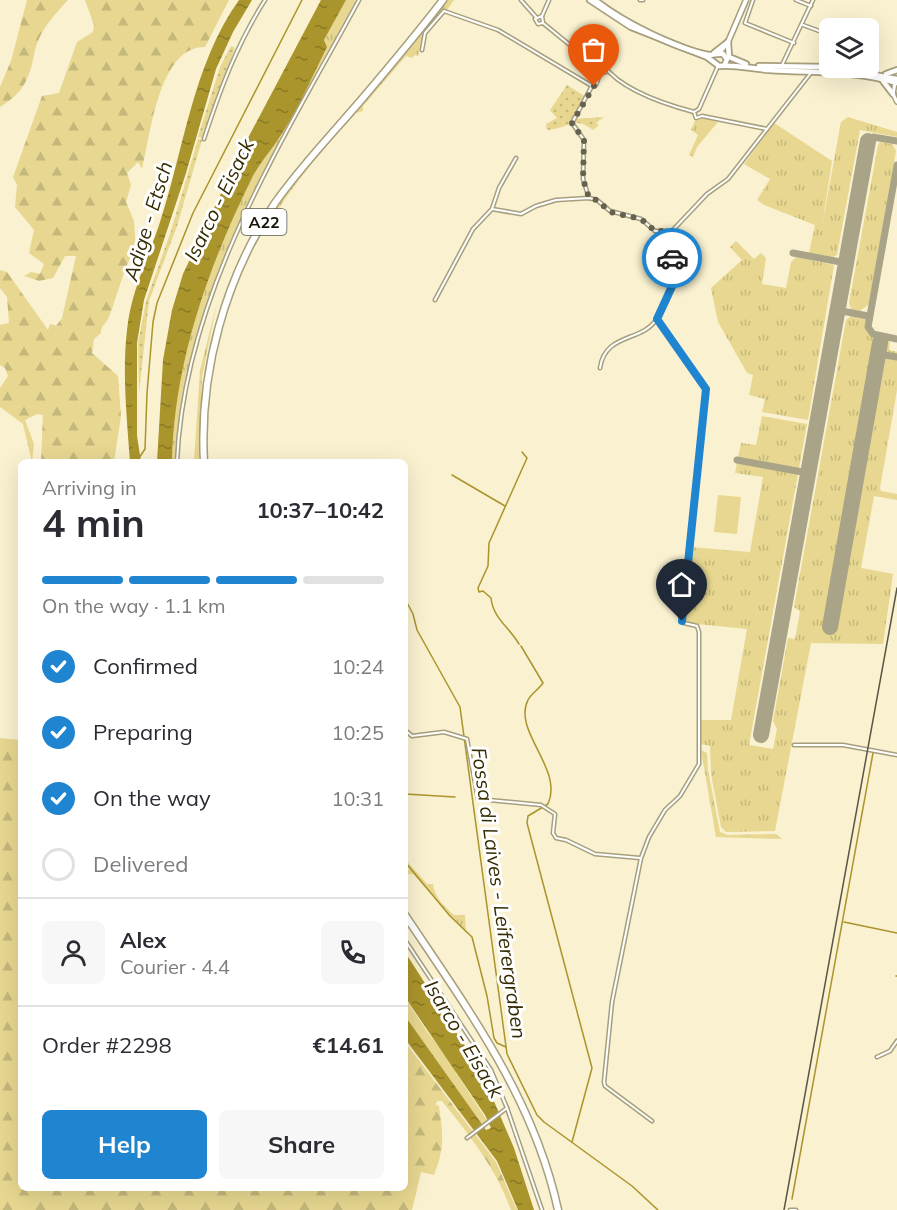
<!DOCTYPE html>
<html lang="en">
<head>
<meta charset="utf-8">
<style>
	body { margin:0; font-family:Mulish,sans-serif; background:#f7f7f7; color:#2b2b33; height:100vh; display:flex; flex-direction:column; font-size:22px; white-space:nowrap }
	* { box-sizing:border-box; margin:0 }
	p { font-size:20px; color:#7c7c81 }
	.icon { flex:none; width:33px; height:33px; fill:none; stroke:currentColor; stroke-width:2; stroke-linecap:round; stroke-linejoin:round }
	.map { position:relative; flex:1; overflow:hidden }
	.panel { position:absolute; left:18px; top:459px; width:390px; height:732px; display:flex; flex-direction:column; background:#fff; border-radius:9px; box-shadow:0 6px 24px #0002 }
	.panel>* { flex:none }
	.buttons { position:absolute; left:819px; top:18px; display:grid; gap:12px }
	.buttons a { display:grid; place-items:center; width:60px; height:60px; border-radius:9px; background:#fff; box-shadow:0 6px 24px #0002; font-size:30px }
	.pin { position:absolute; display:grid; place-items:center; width:51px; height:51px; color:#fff; margin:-62px -26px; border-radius:50% 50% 50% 0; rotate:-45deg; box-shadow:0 0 6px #0007 }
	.pin .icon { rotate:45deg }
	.courier { position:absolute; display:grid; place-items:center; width:60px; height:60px; margin:-30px; border:4px solid #2085d0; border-radius:50%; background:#fff; color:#222; box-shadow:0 2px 8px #0007 }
	.overview em { font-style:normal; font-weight:700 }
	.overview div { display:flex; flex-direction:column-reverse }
	.overview { display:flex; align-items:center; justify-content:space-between; height:102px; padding:0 24px }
	h1 { font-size:39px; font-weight:700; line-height:45px }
	.bar { display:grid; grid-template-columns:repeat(4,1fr); gap:9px 6px; align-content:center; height:72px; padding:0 24px }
	.bar i { height:8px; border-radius:4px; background:#e1e1e2 }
	.bar .active { background:#2085d0 }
	.bar p { grid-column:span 4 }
	.line { display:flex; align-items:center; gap:15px; padding:0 24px; border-top:2px solid #e1e1e2 }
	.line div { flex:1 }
	.round { display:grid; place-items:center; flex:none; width:63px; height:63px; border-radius:9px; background:#f7f7f7 }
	ol { padding:0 24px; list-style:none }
	li { display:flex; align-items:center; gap:18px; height:66px }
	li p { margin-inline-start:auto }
	li .icon { padding:6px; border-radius:50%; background:#2085d0; color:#fff; stroke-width:4 }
	li:last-child { color:#7c7c81 }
	li i { width:33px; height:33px; border:3px solid #e1e1e2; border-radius:50% }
	.button { display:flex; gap:12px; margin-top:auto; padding:12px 24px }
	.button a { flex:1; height:69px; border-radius:9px; background:#2085d0; color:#fff; font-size:24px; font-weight:700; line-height:69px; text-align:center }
	.button a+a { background:#f7f7f7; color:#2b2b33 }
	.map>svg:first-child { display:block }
	.grass { fill:url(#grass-tufts) }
	.forest { fill:url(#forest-firs) }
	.park { fill:#e7d790 }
	.garden { fill:url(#garden-dots) }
	.water { fill:url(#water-ripples) }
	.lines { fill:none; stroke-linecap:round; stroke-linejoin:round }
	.stream { stroke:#aa942c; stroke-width:1.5 }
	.taxiway { stroke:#a9a388; stroke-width:7 }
	.runway { stroke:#a9a388; stroke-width:16 }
	.minor-casing { stroke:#a69f7e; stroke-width:5 }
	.tertiary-casing { stroke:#a69f7e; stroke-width:6 }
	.secondary-casing { stroke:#a69f7e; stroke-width:7 }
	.primary-casing { stroke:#a69f7e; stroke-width:8 }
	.motorway-casing { stroke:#a69f7e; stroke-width:9 }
	.minor { stroke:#fff; stroke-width:2 }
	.tertiary { stroke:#fff; stroke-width:3 }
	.secondary { stroke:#fff; stroke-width:4 }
	.primary { stroke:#fff; stroke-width:4.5 }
	.motorway { stroke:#fff; stroke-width:6 }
	.rail { stroke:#595542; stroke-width:1.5 }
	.done { stroke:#66624e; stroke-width:6; stroke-dasharray:0 10.8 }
	.route { stroke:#2085d0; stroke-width:8 }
	.labels { text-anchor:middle; stroke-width:6; stroke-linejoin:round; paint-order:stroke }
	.shield { fill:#fefefe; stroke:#5c5b52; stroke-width:1.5 }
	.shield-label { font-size:16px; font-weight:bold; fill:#171508 }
	.water-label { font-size:20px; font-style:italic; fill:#342b00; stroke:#fefefe }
</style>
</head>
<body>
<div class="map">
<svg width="897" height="1210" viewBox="0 0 897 1210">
	<defs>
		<pattern id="grass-tufts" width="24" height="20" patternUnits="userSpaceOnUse" patternTransform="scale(1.5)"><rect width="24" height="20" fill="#e7d790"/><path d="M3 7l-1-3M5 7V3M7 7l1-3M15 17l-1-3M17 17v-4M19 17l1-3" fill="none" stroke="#c5b87b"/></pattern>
		<pattern id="forest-firs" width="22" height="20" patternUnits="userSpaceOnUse" patternTransform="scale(1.5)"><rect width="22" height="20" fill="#e7d790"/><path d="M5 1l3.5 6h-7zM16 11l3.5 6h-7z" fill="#c5b87b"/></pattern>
		<pattern id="garden-dots" width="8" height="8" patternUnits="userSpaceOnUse" patternTransform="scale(1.5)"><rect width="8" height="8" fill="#e7d790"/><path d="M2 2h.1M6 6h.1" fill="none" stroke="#c5b87b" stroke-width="1.8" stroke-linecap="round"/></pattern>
		<pattern id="water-ripples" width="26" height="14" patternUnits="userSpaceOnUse" patternTransform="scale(1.5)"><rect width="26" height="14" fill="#aa942c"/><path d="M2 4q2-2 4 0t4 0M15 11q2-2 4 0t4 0" fill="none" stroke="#897824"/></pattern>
	</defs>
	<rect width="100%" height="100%" fill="#f9f1cf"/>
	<!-- grass -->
	<g class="grass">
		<path d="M346,0h10c-76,144 -173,295 -180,462h-4c2,-99 36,-195 80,-284 6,-12 15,-23 23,-34 20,-27 36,-66 52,-97l-3,-7z"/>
		<path d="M446,0h8l-7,10 -6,1 -17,22 -6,23 -3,-1 -3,3 -6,-2 -43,50v5l-7,2c-34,38 -69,77 -93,122h-3c49,-87 126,-155 186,-235z"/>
		<path d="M848,117l49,15v5l-37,-7 -23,125 -4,2 -24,-4 6,-28 -51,-20 -7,-5 13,-21 -26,-15 30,-41 58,38 -10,65 19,-104z"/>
		<path d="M703,118l15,4 -21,25 -4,10 -4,-2 9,-20 -7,-5 4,-9z"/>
		<path d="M880,142l12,2 4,7 -27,153 -9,7 -9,-2 -2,-6 29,-158z"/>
		<path d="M736,241l18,18 7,-6 5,5 -4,26 24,4 5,-26 5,-5 38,8 -26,155 -46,-8 3,-13 -16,-4 4,-20 -6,-2 -29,-51 -7,-34 31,-28 -12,-13z"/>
		<path d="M217,303l-15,74 -3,85h-5l6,-92z"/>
		<path d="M851,316l17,4 -2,9 3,5 21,5 -1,11 8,2v38l-17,98 1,3 16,3v6l-23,-4 -13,72 32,6 -10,70 -72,-1 -36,188 -49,1 -5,-5 -10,-53 -1,-28 -9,-2v-24h30l16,-91 -60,-6 -5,-4 8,-72 60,5 13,-75 -28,-4 6,-30 15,2 6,-29 45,8 -58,321 24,4 4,-20 -4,-8 15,-83 7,1 5,-28 -6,-4 52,-287z"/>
		<path d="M701,750l6,3 1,17 12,62 8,3 48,-1 6,5 -66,-2z"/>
		<path d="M405,859l22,25h6c2,14 11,22 21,31h11l1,18 -53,-59h-8v-3l4,-1z"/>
	</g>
	<!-- forest -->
	<g class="forest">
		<path d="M27,0h41c-13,14 -28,30 -33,50 -5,27 -10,42 -35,57v-20l11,-26z"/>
		<path d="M85,0h144l-24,47c-47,-1 -55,91 -63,122l-4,-7 -11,11 4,12 -5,17 8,19 2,34 -4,-1c-10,20 -15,42 -23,63 -3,7 -8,8 -8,16l-7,6 -2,14 26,23 3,40 -7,46h-73l2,-47 -6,-1 -12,6 9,24 -2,18 -9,-38 -23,-17v-19l8,-12 -3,-8 -5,-3v-40l9,-2 -2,-26 -7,-9v-18l7,2 41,58 2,-6 6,2 6,-8 14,-62h-11l-12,22 -14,3 -15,-5 7,-4 9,2 4,-10 -15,-11 5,-23 -19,-23 2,-22 -4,-8 29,-81 17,-3 18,-51 16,-10 1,-7z"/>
		<path d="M0,738l21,2v448h384v-146l91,120 21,48h-6c-15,-42 -41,-74 -69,-109h-4l-3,3 4,2c4,29 6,41 -5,69l-13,-3 -9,38h-412z"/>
	</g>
	<!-- park -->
	<g class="park">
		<path d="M718,495l23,2 -4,37 -23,-2z"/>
		<path d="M405,998l23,35 28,36v4l32,49 -8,5 -75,-101z"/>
	</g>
	<!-- garden -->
	<g class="garden">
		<path d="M231,46l4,2 -29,82 -3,8 -5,-1 22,-70z"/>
		<path d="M567,85l19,12 -12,22 30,-2 -8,6 3,2 -6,5c-20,-15 -25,-1 -46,0l-1,-6 11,-6 -7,-8z"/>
		<path d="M198,139l4,1 -25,86 -28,75 -10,92 -1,-50 8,-42 25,-70z"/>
	</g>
	<!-- water -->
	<g class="water">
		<path d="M239,0h13l-19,32 -17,37 -30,104 -42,127 -7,43v93l4,26h-11c-3,-43 -8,-89 -3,-132 4,-39 21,-71 33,-108 24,-73 33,-158 79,-222z"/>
		<path d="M321,0h25l-22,40 3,7c-16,32 -31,68 -52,97 -8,11 -17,22 -23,34 -44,89 -78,185 -80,284h-15l6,-102 9,-50 11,-36 56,-119z"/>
		<path d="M405,952l76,119 33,77 20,62h-16l-21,-49 -92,-122v-23l81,114 5,-2 -6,-13 -80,-118z"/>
	</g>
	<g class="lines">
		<!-- stream -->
		<g class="stream">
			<path d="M139,458l6,-9 2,-56 6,-71 4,-19 36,-90 109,-213"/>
			<path d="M452,475l53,31"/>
			<path d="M405,599l8,15 4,16 43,77 47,347 30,61 7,7 88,64 26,24"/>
			<path d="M519,644c-10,-17 -26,-26 -28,-46l-8,-7 -4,1 -1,-4 10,-22 1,-23 38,-85 -5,-6"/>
			<path d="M521,646l22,37c-4,6 -12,11 -15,17 -16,31 36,69 20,104l-20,12 -1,7 65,245 -20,74"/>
			<path d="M405,794l50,3"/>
			<path d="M405,862l45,54 22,21 15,59 7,42 3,5 9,4"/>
			<path d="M844,922l53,11"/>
			<path d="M896,976h1"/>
			<path d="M792,1199l81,-446"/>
		</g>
		<!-- taxiway -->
		<g class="taxiway">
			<path d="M868,141l5,-4 24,4"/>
			<path d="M897,165l-29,162 5,7 24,5"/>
			<path d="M793,253l53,10"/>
			<path d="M839,303l3,8 26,5 1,3"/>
			<path d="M879,354l18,3"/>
			<path d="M737,460l71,13"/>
		</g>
		<!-- runway -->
		<g class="runway">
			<path d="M830,627l50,-284"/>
			<path d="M761,735l107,-594"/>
		</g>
		<defs>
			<g id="minor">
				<path d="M521,0l15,17"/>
				<path d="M640,0h3"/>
				<path d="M753,0l-8,23 49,20"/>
				<path d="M796,0l15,6"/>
				<path d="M542,16l1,7 55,45v5l8,-1"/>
				<path d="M543,23l-5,1 -3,-5 7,-3 7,-16"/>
				<path d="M803,25l27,10"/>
				<path d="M422,50l3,-17 19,-22 54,19 94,56 -20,37 12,17 -1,39 6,19"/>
				<path d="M782,65l31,-65"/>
				<path d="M604,66l7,-21"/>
				<path d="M598,68l6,-2c17,23 60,38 90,46l5,-3 19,-43"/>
				<path d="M592,86l4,-1 4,-11"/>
				<path d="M694,112l2,6 6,-2 65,13"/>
				<path d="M204,139c16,-49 33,-95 61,-139"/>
				<path d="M492,209l29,5 15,-8 20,-6 33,-2 8,2 13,11 31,8 14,12h17l35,-37 21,-15 82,-105"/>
				<path d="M435,300l38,-71 19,-20 7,-21 17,-30"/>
				<path d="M600,368c5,-35 41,-26 56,-48 10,-14 20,-35 18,-52 -2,-13 -5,-24 -2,-37"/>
				<path d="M177,462c7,-168 104,-318 182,-462"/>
				<path d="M405,730l7,6 32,-4 23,7 11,60 63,6 14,9 -2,19 3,5 10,2 29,14 45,4"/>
				<path d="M794,745h49l54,10"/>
				<path d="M405,940l86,130 16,38 35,102"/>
				<path d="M877,1057l13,-6 7,-10"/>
				<path d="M652,1121l-47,-35 -1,-4 8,-80 29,-144 8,-21 16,-27 15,-14 19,-32v-132l-2,-6 -13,-3 -3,-5 25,-229 -49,-70"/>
				<path d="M467,1138l40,-30"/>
				<path d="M790,1210h6"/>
			</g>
			<path id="tertiary" d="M895,83l-2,11 4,8"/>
			<path id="secondary" d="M719,53l9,-11 18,-42"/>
			<g id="primary">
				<path d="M590,0l41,27 76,30 12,9c16,-2 33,3 50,4 44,3 85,0 128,13"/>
				<path d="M595,0c26,21 81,49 114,55 5,0 9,-2 14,-1l4,5 -2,5"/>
				<path d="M728,42l1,15 17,7"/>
				<path d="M714,53l14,-11"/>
				<path d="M759,66l71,1"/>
				<path d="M836,68l61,11"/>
				<path d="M886,74l11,-4"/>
				<path d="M883,81l10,13"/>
			</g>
			<g id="motorway">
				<path d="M204,462c-5,-90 21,-184 71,-259 26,-37 58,-70 87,-104 28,-33 55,-65 81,-99"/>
				<path d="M405,915c62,93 129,183 153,295"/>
			</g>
		</defs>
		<!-- minor casing -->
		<use href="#minor" class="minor-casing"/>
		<!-- tertiary casing -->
		<use href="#tertiary" class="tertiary-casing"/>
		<!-- secondary casing -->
		<use href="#secondary" class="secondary-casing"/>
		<!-- primary casing -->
		<use href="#primary" class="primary-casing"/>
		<!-- motorway casing -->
		<use href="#motorway" class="motorway-casing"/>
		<!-- minor -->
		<use href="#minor" class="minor"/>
		<!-- tertiary -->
		<use href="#tertiary" class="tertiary"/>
		<!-- secondary -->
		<use href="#secondary" class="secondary"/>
		<!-- primary -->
		<use href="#primary" class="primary"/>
		<!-- motorway -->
		<use href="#motorway" class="motorway"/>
		<!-- rail -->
		<path class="rail" d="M784,1210l113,-622"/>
	</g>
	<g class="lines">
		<!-- done -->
		<path class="done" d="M594,86l-22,37 12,17 -1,39 6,19 8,2 13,12 31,7 14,12h17l-2,10 2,17"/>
		<!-- route -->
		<path class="route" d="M672,258l2,24 -17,37 49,70 -24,232"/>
	</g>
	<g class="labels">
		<!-- shield labels -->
		<rect class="shield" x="241.5" y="209" width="45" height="26" rx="4.5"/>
		<g class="shield-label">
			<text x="264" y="228">A22</text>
		</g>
		<!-- water labels -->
		<g class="water-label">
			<text transform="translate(219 200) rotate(-64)" y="7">Isarco - Eisack</text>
			<text transform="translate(148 221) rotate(-73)" y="7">Adige - Etsch</text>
			<text transform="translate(499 893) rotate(82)" y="7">Fossa di Laives - Leiferergraben</text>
			<text transform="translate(464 1039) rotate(59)" y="7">Isarco - Eisack</text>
		</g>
	</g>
</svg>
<div class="buttons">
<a><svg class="icon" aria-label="layers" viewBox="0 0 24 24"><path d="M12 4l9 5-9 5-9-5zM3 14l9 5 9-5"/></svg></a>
</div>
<div class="pin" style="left:594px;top:86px;background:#ea580c"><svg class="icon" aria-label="bag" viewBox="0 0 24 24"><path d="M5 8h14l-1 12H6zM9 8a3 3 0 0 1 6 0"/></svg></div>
<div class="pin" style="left:682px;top:621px;background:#1f2937"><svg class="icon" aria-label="home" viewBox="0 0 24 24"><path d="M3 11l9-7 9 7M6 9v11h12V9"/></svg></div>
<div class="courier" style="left:672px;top:258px"><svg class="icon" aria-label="car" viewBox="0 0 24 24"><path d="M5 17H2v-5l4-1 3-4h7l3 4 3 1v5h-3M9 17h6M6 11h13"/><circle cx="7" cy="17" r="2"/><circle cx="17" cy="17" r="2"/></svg></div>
<section class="panel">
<div class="overview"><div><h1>4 min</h1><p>Arriving in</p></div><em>10:37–10:42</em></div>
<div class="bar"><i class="active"></i><i class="active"></i><i class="active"></i><i></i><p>On the way · 1.1 km</p></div>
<ol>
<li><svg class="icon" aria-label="check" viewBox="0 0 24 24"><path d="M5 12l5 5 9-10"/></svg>Confirmed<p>10:24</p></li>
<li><svg class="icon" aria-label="check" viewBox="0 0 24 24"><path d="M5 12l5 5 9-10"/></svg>Preparing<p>10:25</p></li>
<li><svg class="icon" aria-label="check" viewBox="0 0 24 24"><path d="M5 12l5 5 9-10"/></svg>On the way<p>10:31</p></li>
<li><i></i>Delivered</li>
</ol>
<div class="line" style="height:108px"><a class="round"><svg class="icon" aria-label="person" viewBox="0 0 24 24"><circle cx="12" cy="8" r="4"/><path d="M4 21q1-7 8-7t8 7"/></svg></a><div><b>Alex</b><p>Courier · 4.4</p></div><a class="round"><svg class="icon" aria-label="phone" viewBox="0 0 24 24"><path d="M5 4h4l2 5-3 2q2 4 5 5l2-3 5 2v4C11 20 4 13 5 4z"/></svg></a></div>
<div class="line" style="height:78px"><div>Order #2298</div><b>€14.61</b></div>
<div class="button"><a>Help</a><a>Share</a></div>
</section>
</div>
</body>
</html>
